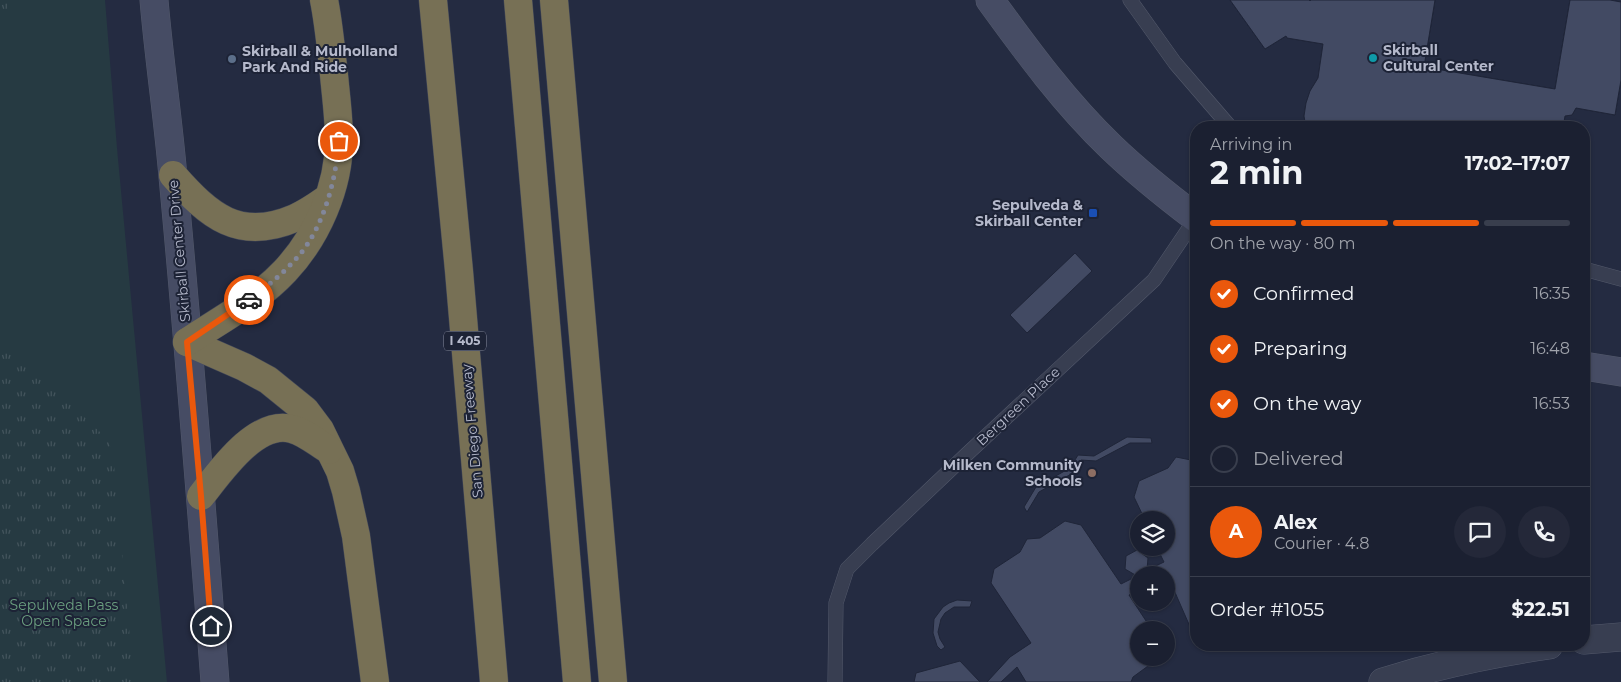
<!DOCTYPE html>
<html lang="en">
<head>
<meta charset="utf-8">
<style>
	body { margin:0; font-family:Montserrat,sans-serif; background:#242839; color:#f1f3f6; height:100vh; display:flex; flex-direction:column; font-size:19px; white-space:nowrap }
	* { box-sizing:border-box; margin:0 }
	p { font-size:16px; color:#a0a3ab }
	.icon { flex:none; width:28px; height:28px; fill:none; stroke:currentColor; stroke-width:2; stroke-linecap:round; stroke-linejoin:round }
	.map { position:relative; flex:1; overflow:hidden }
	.sheet { position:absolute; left:1190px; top:121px; width:400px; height:530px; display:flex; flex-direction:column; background:#1b2031; border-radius:20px; box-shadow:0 1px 4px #0004,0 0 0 1px #393e4d }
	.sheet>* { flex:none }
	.fabs { position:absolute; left:1130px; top:511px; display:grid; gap:10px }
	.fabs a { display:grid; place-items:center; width:45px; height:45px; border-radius:50%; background:#1b2031; box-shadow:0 1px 4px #0004,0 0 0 1px #393e4d; font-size:25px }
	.pin { position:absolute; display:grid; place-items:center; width:42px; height:42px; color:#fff; margin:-21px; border:2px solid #fff; border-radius:50%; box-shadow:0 1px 5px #0007 }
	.courier { position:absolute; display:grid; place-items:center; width:50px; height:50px; margin:-25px; border:4px solid #ea580c; border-radius:50%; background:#fff; color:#222; box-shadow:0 1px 6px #0007 }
	.head em { font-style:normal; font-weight:700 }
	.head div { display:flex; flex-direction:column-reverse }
	.head { display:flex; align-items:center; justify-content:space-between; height:85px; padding:0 20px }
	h1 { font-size:32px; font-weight:700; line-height:38px }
	.bar { display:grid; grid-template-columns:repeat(4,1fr); gap:8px 5px; align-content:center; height:60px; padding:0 20px }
	.bar i { height:6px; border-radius:4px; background:#393e4d }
	.bar .selected { background:#ea580c }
	.bar p { grid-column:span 4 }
	.line { display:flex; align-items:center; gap:12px; padding:0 20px; border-top:1px solid #393e4d }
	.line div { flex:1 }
	.round { display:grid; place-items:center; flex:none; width:52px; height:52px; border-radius:26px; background:#242839 }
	ol { padding:0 20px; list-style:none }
	li { display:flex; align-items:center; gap:15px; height:55px }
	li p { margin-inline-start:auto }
	li .icon { padding:5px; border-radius:50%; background:#ea580c; color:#fff; stroke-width:4 }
	li:last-child { color:#a0a3ab }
	li i { width:28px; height:28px; border:2px solid #393e4d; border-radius:50% }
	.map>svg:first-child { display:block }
	.grass { fill:#263a42 }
	.park { fill:url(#park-tufts) }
	.building { fill:#424a63; stroke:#1f2538 }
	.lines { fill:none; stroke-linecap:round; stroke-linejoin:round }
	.lane-casing { stroke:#53596b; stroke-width:15 }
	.street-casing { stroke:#53596b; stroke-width:29 }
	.secondary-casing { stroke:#53596b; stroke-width:29 }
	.highway-casing { stroke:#404658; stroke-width:29 }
	.lane { stroke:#383e51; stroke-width:14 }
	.street { stroke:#383e51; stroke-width:28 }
	.secondary { stroke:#464c64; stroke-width:28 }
	.highway { stroke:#777055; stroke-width:28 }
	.done { stroke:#82879b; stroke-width:5; stroke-dasharray:0 9 }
	.route { stroke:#ea580c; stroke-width:6 }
	.culture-dot { fill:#0f9aa8; stroke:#1d2336; stroke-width:2 }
	.service-dot { fill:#5c6f8a; stroke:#1d2336; stroke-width:2 }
	.transit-dot { fill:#1a4fb4; stroke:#1d2336; stroke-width:2 }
	.education-dot { fill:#8d6e63; stroke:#1d2336; stroke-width:2 }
	.labels { text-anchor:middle; stroke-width:4; stroke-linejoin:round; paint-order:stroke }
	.shield { fill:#1d2336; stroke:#878c9e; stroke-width:1 }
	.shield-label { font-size:12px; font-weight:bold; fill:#b5b9cb }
	.poi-label { font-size:14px; font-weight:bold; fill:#b5b9cb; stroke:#1d2336; text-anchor:start }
	.street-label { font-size:14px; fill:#b5b9cb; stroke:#1d2336 }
	.park-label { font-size:14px; fill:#6a9e7f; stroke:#1d2336 }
</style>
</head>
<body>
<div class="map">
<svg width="1621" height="682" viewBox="0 0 1621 682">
	<defs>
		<pattern id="park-tufts" width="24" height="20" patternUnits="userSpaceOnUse" patternTransform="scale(1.25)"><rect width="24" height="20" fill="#263a42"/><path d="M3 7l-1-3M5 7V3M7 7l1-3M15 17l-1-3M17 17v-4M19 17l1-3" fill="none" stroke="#43545c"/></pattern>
	</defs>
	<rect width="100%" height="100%" fill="#242b41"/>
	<!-- grass -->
	<path class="grass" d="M0,0h105l12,148 50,534h-167z"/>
	<!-- park -->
	<g class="park">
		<path d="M0,0h11l-11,24z"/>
		<path d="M0,334l108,106 5,14 21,228h-134z"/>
	</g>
	<!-- building -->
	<g class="building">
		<path d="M1230,0h79l1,1 1,-1h124l-11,67 131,22 15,-89h40l11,2v78l-6,35 -39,-7 -4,7 -7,1 -2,12h-257l-2,-12 2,-13 4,-12 8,-13 5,-34 -36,-6 -1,-2 -21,13z"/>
		<path d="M1230,0h79l1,1 1,-1h124l-11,67 131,22 15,-89h40l11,2v78l-6,35 -39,-7 -4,7 -7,1 -2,12h-257l-2,-12 2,-13 4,-12 8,-13 5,-34 -36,-6 -1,-2 -21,13z"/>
		<path d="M1075,253l17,18 -65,62 -17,-18z"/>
		<path d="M1127,437l24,1 1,5h-22l-34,18 -15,-1 -8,13 -34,19 -12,20 -3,-5 12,-20 34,-19 8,-13 16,1z"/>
		<path d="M1176,457l15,3 5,-3v174l-5,-2 -24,-55 -28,1v16l-10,4 23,35h-13v28h20l-26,19 -2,5h-105l-9,-15 -16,15h-14l23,-25 21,-14 -40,-60 3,-14 26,-17 7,-13 13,-1 25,-17 16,4 40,59 16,-8 -12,-7 1,-13 11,-6 11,8 -1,12 17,-8 -7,-14h9v-28h-21l-11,-23 5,-16 29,-13z"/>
		<path d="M957,600l15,1 -2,6h-16l-9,6 -4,6 -3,13 2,7 5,8 -4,3 -4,-4 -4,-13 1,-14 9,-12 6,-4z"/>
		<path d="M960,661l20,21h-66l2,-9z"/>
	</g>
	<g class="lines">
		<defs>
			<g id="lane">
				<path d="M1130,0l45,63 56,65"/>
				<path d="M1584,269l37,10"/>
				<path d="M835,682l1,-79 11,-34 25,-25 95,-90 187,-174 42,-62"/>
			</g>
			<g id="street">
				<path d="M1584,640l37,-3"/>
				<path d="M1383,682c54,-17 109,-29 166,-37"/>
			</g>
			<g id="secondary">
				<path d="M154,0c5,59 14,118 19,177 16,168 29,337 42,505"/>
				<path d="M990,0c37,51 75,103 121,147 27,26 56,49 85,71"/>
				<path d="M1584,366l37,6"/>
			</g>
			<g id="highway">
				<path d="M433,0l26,271 35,411"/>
				<path d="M518,0l59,682"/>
				<path d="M554,0l59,682"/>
				<path d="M173,175c36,41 66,67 122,43 12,-5 23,-13 33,-20"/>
				<path d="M187,342l57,25 24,13 37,30 15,20 20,41 6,20 10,45 19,146"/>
				<path d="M187,342c33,-22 71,-42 98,-71 32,-34 54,-84 54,-131 0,-22 -3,-43 -5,-65 -3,-25 -5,-50 -10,-75"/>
				<path d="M201,496c19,-24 55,-77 91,-67 13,3 25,14 37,21"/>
			</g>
		</defs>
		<!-- lane casing -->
		<use href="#lane" class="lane-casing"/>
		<!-- street casing -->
		<use href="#street" class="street-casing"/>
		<!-- secondary casing -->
		<use href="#secondary" class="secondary-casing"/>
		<!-- highway casing -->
		<use href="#highway" class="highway-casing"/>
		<!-- lane -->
		<use href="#lane" class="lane"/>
		<!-- street -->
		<use href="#street" class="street"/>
		<!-- secondary -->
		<use href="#secondary" class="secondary"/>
		<!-- highway -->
		<use href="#highway" class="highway"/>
	</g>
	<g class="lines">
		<!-- done -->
		<path class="done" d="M249,300c19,-14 37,-29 52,-47 24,-30 35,-75 38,-112"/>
		<!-- route -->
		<path class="route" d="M211,626l-10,-130 -14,-154 62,-42"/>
	</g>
	<!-- markers -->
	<circle class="culture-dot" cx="1373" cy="58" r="5"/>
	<circle class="service-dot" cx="232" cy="59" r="5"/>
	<rect class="transit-dot" x="1088" y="208" width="10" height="10" rx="2.5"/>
	<circle class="education-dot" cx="1092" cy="473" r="5"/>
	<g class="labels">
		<!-- shield labels -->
		<rect class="shield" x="444" y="331.5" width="42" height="19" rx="4"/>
		<g class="shield-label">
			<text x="465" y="345">I 405</text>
		</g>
		<!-- poi labels -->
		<g class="poi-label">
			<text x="1383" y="55">Skirball<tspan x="1383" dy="16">Cultural Center</tspan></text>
			<text x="242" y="56">Skirball &amp; Mulholland<tspan x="242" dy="16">Park And Ride</tspan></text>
			<text x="1083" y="210" text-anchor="end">Sepulveda &amp;<tspan x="1083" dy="16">Skirball Center</tspan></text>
			<text x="1082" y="470" text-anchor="end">Milken Community<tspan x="1082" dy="16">Schools</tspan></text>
		</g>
		<!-- street labels -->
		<g class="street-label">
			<text transform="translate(179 251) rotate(-95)" y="5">Skirball Center Drive</text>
			<text transform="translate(1018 406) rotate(-43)" y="5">Bergreen Place</text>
			<text transform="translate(472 431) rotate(-95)" y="5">San Diego Freeway</text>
		</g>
		<!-- park labels -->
		<g class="park-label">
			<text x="64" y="610">Sepulveda Pass<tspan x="64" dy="16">Open Space</tspan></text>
		</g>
	</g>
</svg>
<div class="fabs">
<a><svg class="icon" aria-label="layers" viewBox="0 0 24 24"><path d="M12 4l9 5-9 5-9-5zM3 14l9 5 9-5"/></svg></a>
<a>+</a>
<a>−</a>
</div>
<div class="pin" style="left:339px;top:141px;background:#ea580c"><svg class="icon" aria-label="bag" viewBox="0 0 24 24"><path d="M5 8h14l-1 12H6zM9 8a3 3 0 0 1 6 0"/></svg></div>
<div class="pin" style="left:211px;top:626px;background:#1f2937"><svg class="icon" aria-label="home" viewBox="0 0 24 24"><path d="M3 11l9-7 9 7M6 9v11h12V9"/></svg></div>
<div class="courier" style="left:249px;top:300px"><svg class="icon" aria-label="car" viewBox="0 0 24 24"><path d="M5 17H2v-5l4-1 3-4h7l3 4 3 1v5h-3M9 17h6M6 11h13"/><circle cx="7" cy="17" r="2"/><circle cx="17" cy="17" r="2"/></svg></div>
<section class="sheet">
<div class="head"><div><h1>2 min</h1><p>Arriving in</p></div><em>17:02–17:07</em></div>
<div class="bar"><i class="selected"></i><i class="selected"></i><i class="selected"></i><i></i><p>On the way · 80 m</p></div>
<ol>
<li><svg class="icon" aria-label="check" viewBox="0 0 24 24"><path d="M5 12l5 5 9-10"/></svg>Confirmed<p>16:35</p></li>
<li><svg class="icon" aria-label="check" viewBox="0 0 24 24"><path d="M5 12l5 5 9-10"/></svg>Preparing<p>16:48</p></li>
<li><svg class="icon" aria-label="check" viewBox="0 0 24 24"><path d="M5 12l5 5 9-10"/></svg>On the way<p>16:53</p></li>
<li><i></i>Delivered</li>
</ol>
<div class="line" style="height:90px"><b class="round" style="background:#ea580c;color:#fff">A</b><div><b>Alex</b><p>Courier · 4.8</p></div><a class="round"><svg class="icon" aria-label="chat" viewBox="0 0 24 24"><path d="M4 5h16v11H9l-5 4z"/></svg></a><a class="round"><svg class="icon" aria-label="phone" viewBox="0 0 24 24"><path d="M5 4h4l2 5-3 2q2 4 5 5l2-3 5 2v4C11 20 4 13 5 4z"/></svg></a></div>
<div class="line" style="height:65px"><div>Order #1055</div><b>$22.51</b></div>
</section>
</div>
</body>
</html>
